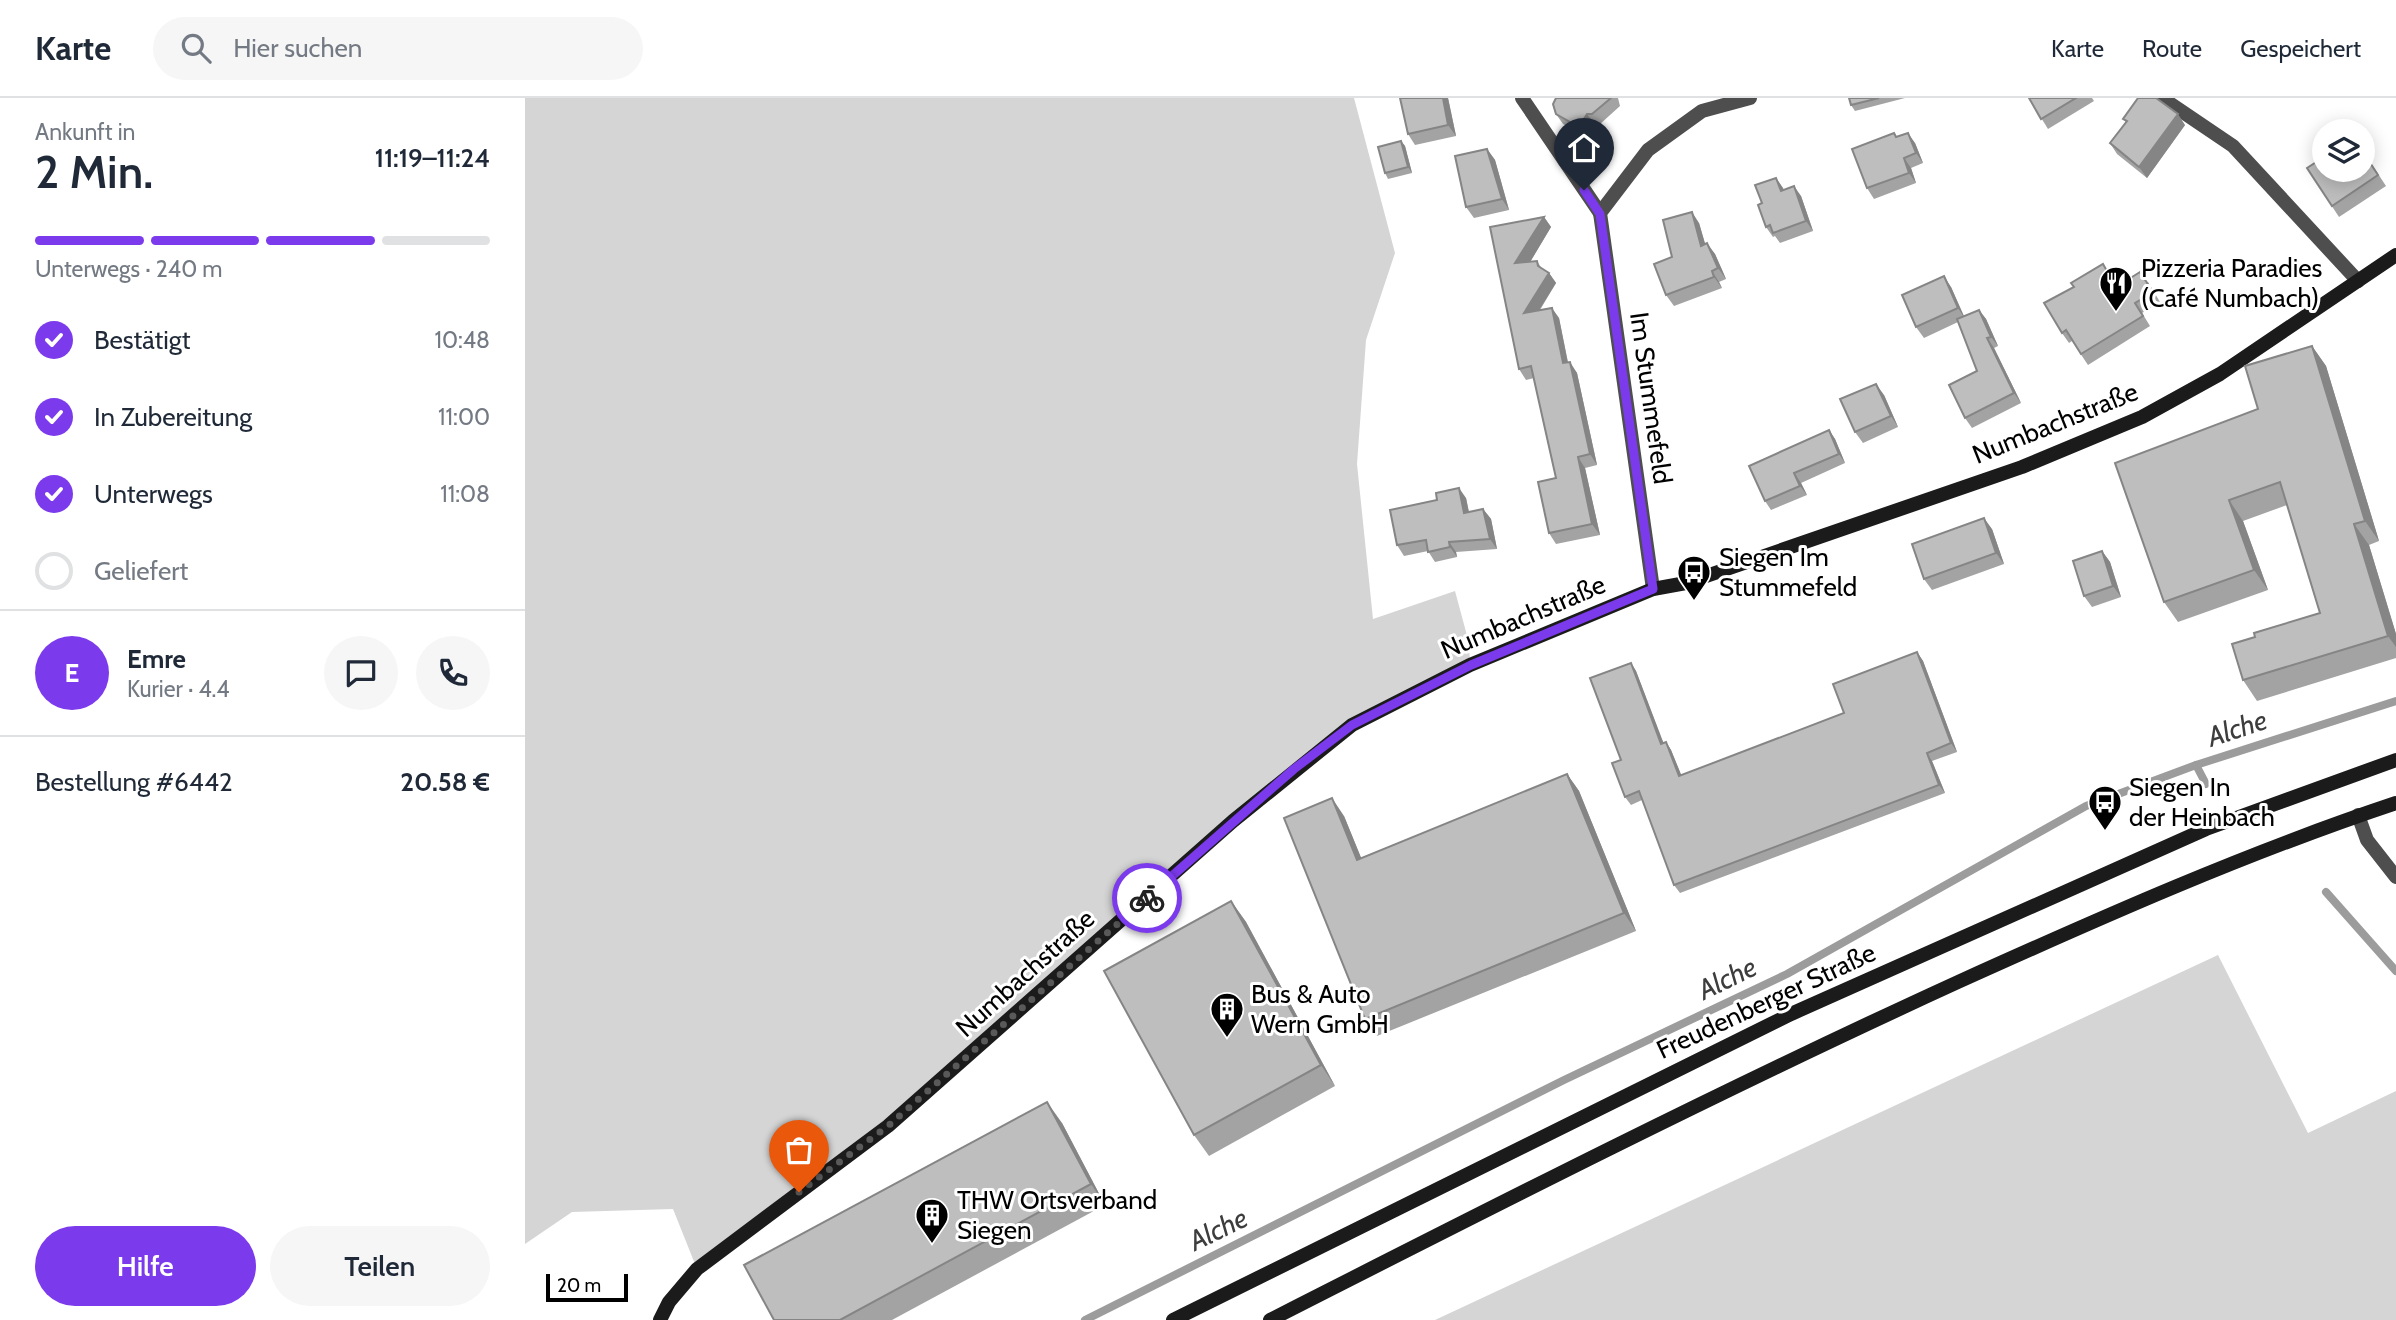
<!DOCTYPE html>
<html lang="de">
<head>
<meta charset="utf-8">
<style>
	body { margin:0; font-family:Cabin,sans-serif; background:#f6f6f7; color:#1f2937; height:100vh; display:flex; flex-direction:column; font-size:26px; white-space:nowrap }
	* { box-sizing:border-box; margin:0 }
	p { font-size:23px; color:#747a83 }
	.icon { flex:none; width:38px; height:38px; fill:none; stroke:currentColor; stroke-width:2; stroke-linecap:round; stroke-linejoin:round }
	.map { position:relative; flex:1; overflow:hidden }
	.panel { display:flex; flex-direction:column; background:#fff; width:525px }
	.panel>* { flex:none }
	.controls { position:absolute; left:1787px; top:21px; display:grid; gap:14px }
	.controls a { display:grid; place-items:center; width:63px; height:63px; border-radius:50%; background:#fff; box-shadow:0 4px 18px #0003; font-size:35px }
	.scale { position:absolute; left:21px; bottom:18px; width:82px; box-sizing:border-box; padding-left:7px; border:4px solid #000; border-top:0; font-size:19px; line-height:24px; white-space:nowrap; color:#000; -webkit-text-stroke:5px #fff; paint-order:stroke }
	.pin { position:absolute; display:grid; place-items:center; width:60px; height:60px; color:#fff; margin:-72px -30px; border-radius:50% 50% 50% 0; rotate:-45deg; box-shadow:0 0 7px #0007 }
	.pin .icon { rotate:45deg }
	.courier { position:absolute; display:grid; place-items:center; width:70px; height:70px; margin:-35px; border:5px solid #7c3aed; border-radius:50%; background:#fff; color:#222; box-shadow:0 2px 9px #0007 }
	.head em { font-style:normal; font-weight:600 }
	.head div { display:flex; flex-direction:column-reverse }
	.head { display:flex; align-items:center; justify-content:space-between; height:119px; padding:0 35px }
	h1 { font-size:46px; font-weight:600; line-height:52px }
	.bar { display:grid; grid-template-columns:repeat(4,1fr); gap:10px 7px; align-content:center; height:84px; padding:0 35px }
	.bar i { height:9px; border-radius:5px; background:#e0e1e3 }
	.bar .on { background:#7c3aed }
	.bar p { grid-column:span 4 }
	.line { display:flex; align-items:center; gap:18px; padding:0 35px; border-top:2px solid #e0e1e3 }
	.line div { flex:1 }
	.round { display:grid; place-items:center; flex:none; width:74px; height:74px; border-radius:37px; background:#f6f6f7 }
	ol { padding:0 35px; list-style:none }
	li { display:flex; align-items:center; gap:21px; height:77px }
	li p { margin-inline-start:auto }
	li .icon { padding:7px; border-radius:50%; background:#7c3aed; color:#fff; stroke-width:4 }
	li:last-child { color:#747a83 }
	li i { width:38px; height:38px; border:4px solid #e0e1e3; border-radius:50% }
	.primary-button { display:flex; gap:14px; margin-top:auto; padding:14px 35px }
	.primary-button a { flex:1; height:80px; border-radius:42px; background:#7c3aed; color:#fff; font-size:28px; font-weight:600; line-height:80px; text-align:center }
	.primary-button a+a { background:#f6f6f7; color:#1f2937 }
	header { display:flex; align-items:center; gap:42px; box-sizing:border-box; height:98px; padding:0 35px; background:#fff; border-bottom:2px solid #e0e1e3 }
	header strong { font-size:33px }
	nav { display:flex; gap:38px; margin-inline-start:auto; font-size:24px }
	.search { width:490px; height:63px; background:#f6f6f7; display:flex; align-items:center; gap:18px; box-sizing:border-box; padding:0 24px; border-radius:38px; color:#747a83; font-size:26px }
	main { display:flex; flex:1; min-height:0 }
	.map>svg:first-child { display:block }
	.green { fill:#d5d5d5 }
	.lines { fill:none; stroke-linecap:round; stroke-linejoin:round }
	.stream { stroke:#9c9c9c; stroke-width:8 }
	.street { stroke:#4e4e4e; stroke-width:14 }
	.secondary { stroke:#1b1b1b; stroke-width:14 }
	.wall { fill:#a3a3a3 }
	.shaded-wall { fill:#858585 }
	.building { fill:#bebebe; stroke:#858585; stroke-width:2 }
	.done { stroke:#595959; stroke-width:7; stroke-dasharray:0 12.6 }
	.route { stroke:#7c3aed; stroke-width:9 }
	.labels { text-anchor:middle; stroke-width:6; stroke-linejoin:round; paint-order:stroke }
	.poi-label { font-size:26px; fill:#000; stroke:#fff; text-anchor:start }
	.street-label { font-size:26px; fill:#000; stroke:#fff }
	.water-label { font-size:28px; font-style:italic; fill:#3d3d3d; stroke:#fff }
</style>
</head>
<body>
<header>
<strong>Karte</strong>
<div class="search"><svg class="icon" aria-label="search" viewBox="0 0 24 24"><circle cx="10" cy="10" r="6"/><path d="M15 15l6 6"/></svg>Hier suchen</div>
<nav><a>Karte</a><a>Route</a><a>Gespeichert</a></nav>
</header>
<main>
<section class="panel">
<div class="head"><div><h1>2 Min.</h1><p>Ankunft in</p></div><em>11:19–11:24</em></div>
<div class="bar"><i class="on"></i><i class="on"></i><i class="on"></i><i></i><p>Unterwegs · 240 m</p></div>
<ol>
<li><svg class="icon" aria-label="check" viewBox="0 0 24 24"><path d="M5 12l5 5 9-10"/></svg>Bestätigt<p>10:48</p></li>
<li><svg class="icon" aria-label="check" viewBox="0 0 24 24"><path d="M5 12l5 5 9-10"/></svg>In Zubereitung<p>11:00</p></li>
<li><svg class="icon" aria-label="check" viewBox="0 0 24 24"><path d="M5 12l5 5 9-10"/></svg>Unterwegs<p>11:08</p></li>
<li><i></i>Geliefert</li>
</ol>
<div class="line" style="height:126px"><b class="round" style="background:#7c3aed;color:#fff">E</b><div><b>Emre</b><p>Kurier · 4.4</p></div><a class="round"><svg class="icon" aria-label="chat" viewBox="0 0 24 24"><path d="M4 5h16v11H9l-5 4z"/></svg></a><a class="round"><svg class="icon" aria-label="phone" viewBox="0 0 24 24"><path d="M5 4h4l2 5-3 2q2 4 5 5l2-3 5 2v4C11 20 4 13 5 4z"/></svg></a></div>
<div class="line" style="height:91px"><div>Bestellung #6442</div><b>20.58 €</b></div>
<div class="primary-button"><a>Hilfe</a><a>Teilen</a></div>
</section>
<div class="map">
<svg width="1871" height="1222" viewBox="0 0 1871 1222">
	<rect width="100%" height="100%" fill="#fff"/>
	<!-- green -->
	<g class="green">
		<path d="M0,0h829l41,155 -29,87 -9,124 16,155 82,-28 14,52 1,22 -118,60 -348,300 -307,244 -24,-60 -101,3 -47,32z"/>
		<path d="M1693,857l90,178 88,-42v229h-961z"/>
	</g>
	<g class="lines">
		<!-- stream -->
		<g class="stream">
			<path d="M1671,667l10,19"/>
			<path d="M1801,794l70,79"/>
			<path d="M560,1222l479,-240 223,-106 299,-168 110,-41 200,-64"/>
		</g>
		<!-- street -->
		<g class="street">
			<path d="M997,0l78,115"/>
			<path d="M1637,0l71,48 125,135"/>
			<path d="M1128,491l-53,-376 48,-63 54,-39 48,-13"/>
			<path d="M1833,717l9,25 29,37"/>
		</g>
		<!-- secondary -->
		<g class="secondary">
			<path d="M135,1222l9,-18 28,-33 191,-143 345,-305 119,-96 118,-60 183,-76 33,-6 336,-116 120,-50 78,-43 176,-119"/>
			<path d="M648,1222l618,-306 415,-185 190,-69"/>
			<path d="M745,1222c228,-116 456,-232 688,-338 144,-65 288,-129 438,-179"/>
		</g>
	</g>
	<!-- wall -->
	<g class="wall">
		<path d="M923,0l8,38 -41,9 -7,-11z"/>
		<path d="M1031,0h62l2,8 -21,19 -5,-1 -7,13 -24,-13 -7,-10z"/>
		<path d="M1324,0h56l-50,13 -4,-6z"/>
		<path d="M1504,0h63l2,3 -46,28z"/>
		<path d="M1598,21l62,6 -38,53 -30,-24 -7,-11 16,-21z"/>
		<path d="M1369,35l3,4 18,6 8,20 -12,5 5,15 -42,16 -7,-11z"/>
		<path d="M876,43l4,5 7,27 -24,6 -3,-6z"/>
		<path d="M962,51l8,11 14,50 -35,8 -8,-11z"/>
		<path d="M1838,53l23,35 -47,31 -32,-49z"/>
		<path d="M1251,80l8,12 17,6 12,35 -33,12 -5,-7 -2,1 -7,-10 -4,-24z"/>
		<path d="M1019,119l7,10 -21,35 7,-1 5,8 7,4 7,10 -16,27 19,8 9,44 9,11 20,92 -12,3 15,67 -44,9 -7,-11 7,-55 -22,-100 -8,2 -7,-11 -29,-142z"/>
		<path d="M1174,125l6,21 10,10 11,25 -7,3 3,6 -48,18 -8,-11 6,-38z"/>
		<path d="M1578,166l14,22 31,-4 12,20 -18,11 8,13 -62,39 -16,-24 -3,2 -7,-10 12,-46z"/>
		<path d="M1426,189l13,29 15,-6 7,9 12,27 -4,2 27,55 -49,25 -7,-10 12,-47 -19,-49 -34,16 -8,-11z"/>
		<path d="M1787,248l14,20 53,175 -10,4 27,89v24l-139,43 -14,-21 12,-43 65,-24 -33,-108 -44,16 25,69 -90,32 -14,-20 94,-193z"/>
		<path d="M1359,297l14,32 -35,16 -8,-11z"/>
		<path d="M1304,332l6,9 10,24 -44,20 6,12 -36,15 -6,-9z"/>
		<path d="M941,400l3,14 14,-3 8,10 6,30 -41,3 1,5 -22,5 -7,-11 -24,5 -7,-11z"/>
		<path d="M1467,431l12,35 -72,26 -8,-11z"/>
		<path d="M1577,453l8,11 11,35 -29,10 -8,-11z"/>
		<path d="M1392,554l6,9 34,91 -25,9 13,32 -265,100 -6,-8 -32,-85 -11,5 -6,-8 -4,-37 10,-97 5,8 27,72 3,-1 5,8 10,25 163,-62z"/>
		<path d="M1042,676l12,17 57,140 -259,105 -12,-17 -21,-203 17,42z"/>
		<path d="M706,803l15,21 89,164 -126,70 -15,-21z"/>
		<path d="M537,1025l43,82 -213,115h-118z"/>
	</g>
	<!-- shaded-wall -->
	<g class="shaded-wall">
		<path d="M918,0h5l8,38 -8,-11z"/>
		<path d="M1062,16l7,10 -7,13 -8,-10z"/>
		<path d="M1653,16l7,11 -38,53 -8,-11z"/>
		<path d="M1383,35l7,10 8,20 -7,-10z"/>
		<path d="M876,43l4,5 7,27 -4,-6z"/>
		<path d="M962,51l8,11 14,50 -7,-11z"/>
		<path d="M1379,60l7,10 5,15 -7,-10z"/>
		<path d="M1251,80l7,10 5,13 -7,-10z"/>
		<path d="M1269,88l7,10 12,35 -7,-10z"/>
		<path d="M1167,114l7,11 10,34 -8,-11z"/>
		<path d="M1019,119l7,10 -28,47 -8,-11z"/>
		<path d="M1182,145l8,11 11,25 -8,-11z"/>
		<path d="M1187,173l7,11 3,6 -8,-11z"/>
		<path d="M1024,175l7,10 -25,40 -7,-10z"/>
		<path d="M1419,178l7,11 14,32 -7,-11z"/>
		<path d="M1027,210l7,10 11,56 -7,-11z"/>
		<path d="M1454,212l7,9 12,27 -7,-9z"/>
		<path d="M1462,240l7,10 27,55 -7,-10z"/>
		<path d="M1787,248l14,20 53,175 -14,-20z"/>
		<path d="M1045,264l7,11 20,92 -7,-11z"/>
		<path d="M1351,286l8,11 14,32 -7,-11z"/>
		<path d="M1304,332l6,9 10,24 -6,-9z"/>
		<path d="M1053,359l7,11 15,67 -8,-11z"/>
		<path d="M1269,375l7,10 6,12 -7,-9z"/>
		<path d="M934,390l7,10 5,25 -7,-10z"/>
		<path d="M1704,402l14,21 25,69 -14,-20z"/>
		<path d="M958,411l8,10 6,30 -7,-10z"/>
		<path d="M1459,420l8,11 12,35 -8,-11z"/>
		<path d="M1829,426l15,21 27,89v13l-8,-11z"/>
		<path d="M924,444l7,10 1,5 -7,-10z"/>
		<path d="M1577,453l8,11 11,35 -8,-11z"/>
		<path d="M1392,554l6,9 34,91 -6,-9z"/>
		<path d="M1106,565l5,8 31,81 -6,-8z"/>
		<path d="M1141,644l5,8 14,34 -6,-8z"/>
		<path d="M1402,655l5,8 13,32 -6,-8z"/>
		<path d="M1042,676l12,17 57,140 -12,-18z"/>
		<path d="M807,700l12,18 25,61 -12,-17z"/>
		<path d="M706,803l15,21 89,164 -14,-21z"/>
		<path d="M522,1004l15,21 43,82 -14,-21z"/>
	</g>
	<!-- building -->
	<g class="building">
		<path d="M875,0h43l5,27 -40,9z"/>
		<path d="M1031,0h55l-19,16h-5l-8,13 -23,-13 -3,-10z"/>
		<path d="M1324,0h30l-28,7z"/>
		<path d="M1504,0h47l-35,21z"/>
		<path d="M1613,0h18l22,16 -39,53 -29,-24 17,-22 -4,-2z"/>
		<path d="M1369,35l2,4 12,-4 8,20 -12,5 5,15 -42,15 -15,-39z"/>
		<path d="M876,43l7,26 -23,6 -7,-26z"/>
		<path d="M962,51l15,50 -36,8 -11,-51z"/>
		<path d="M1838,54l15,23 -46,31 -25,-38 17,-11v13h39z"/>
		<path d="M1251,80l5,13 13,-5 12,35 -33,12 -3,-8 -4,2 -8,-22 4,-2 -7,-18z"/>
		<path d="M1167,114l9,34 6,-3 11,25 -6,3 2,6 -48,18 -12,-31 18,-7 -9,-37z"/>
		<path d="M1019,119l-29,46 22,-2 1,5 11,7 -25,40 28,-5 11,55 7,-1 20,92 -12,3 14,67 -43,9 -11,-51 18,-4 -25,-112 -12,3 -29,-142z"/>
		<path d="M1578,166l13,23 24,-15 13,20 -18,11 8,13 -62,38 -15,-24 -4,3 -18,-30 30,-16 -3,-4z"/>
		<path d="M1419,178l14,32 -42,19 -14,-32z"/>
		<path d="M1454,212l12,27 -4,1 27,55 -49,25 -16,-33 28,-14 -20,-52z"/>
		<path d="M1787,248l53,175 -11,3 34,112 -145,44 -11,-36 23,-7 -1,-4 66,-20 -40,-131 -51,18 25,70 -90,32 -49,-139 143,-54 -13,-43z"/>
		<path d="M1351,286l15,32 -36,16 -15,-33z"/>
		<path d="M1304,332l10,24 -45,19 6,13 -35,15 -16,-35z"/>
		<path d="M934,390l5,25 19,-4 7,30 -41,3 1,5 -22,5 -2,-12 -29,5 -7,-35 47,-10 -1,-7z"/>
		<path d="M1459,420l12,35 -72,26 -12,-35z"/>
		<path d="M1577,453l11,35 -29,10 -11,-35z"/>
		<path d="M1392,554l34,91 -24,10 12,32 -265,100 -35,-94 -14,6 -13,-34 9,-3 -31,-82 41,-15 30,81 5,-2 13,34 165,-63 -11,-29z"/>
		<path d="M1042,676l57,139 -259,106 -81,-201 48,-20 25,62z"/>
		<path d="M706,803l90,164 -127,70 -90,-164z"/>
		<path d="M522,1004l44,82 -251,136h-66l-30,-55z"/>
	</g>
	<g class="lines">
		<!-- done -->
		<path class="done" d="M274,1094l89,-66 259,-228"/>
		<!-- route -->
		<path class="route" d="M622,800l147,-129 58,-44 119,-60 182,-76 -53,-375 -16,-24"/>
	</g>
	<!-- icons -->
	<defs>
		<symbol id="restaurant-pin" viewBox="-11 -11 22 30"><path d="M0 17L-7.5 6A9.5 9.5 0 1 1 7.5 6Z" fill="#000" stroke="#fff"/><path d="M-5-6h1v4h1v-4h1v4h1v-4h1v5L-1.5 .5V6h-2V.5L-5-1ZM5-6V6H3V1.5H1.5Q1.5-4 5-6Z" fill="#fff"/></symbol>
		<symbol id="bus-pin" viewBox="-11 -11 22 30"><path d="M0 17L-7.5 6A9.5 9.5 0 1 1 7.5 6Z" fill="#000" stroke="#fff"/><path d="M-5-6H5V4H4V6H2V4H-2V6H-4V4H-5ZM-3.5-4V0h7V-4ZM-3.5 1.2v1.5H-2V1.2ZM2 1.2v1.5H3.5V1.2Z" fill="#fff"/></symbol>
		<symbol id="building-pin" viewBox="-11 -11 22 30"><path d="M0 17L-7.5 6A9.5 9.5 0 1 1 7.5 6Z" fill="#000" stroke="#fff"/><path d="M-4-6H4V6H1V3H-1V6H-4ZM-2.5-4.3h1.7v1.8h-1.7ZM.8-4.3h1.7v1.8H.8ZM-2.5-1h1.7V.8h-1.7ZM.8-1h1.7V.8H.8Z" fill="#fff"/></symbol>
	</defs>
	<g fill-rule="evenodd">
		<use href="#restaurant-pin" x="1572" y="166" width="38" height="52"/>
		<use href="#bus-pin" x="1150" y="455" width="38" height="52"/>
		<use href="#bus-pin" x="1561" y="685" width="38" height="52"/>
		<use href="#building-pin" x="683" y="892" width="38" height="52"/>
		<use href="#building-pin" x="388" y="1098" width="38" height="52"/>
	</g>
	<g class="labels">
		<!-- poi labels -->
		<g class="poi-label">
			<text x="1616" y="179">Pizzeria Paradies<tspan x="1616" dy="30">(Café Numbach)</tspan></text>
			<text x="1194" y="468">Siegen Im<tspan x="1194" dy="30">Stummefeld</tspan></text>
			<text x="1604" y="698">Siegen In<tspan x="1604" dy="30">der Heinbach</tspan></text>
			<text x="726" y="905">Bus &amp; Auto<tspan x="726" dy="30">Wern GmbH</tspan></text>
			<text x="432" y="1111">THW Ortsverband<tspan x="432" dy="30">Siegen</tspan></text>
		</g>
		<!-- street labels -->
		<g class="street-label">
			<text transform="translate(1126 300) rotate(82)" y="9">Im Stummefeld</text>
			<text transform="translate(1530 325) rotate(-22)" y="9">Numbachstraße</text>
			<text transform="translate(998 519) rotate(-23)" y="9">Numbachstraße</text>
			<text transform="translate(500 875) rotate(-42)" y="9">Numbachstraße</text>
			<text transform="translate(1241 903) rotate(-25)" y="9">Freudenberger Straße</text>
		</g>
		<!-- water labels -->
		<g class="water-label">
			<text transform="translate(1712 630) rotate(-18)" y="10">Alche</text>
			<text transform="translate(1202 880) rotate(-26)" y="10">Alche</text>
			<text transform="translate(693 1131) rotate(-26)" y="10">Alche</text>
		</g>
	</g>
</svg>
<div class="controls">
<a><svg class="icon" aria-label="layers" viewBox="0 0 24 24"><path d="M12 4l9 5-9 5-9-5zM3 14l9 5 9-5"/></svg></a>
</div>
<div class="scale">20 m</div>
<div class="pin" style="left:274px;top:1094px;background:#ea580c"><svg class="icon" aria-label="bag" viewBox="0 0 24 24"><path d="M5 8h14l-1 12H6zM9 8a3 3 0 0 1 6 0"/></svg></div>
<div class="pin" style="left:1059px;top:92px;background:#1f2937"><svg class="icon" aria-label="home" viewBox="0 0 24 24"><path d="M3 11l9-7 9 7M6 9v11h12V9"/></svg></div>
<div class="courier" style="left:622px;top:800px"><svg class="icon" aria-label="bike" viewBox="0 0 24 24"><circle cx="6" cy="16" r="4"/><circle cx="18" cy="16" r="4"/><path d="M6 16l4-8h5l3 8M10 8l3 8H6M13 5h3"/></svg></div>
</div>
</main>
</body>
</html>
